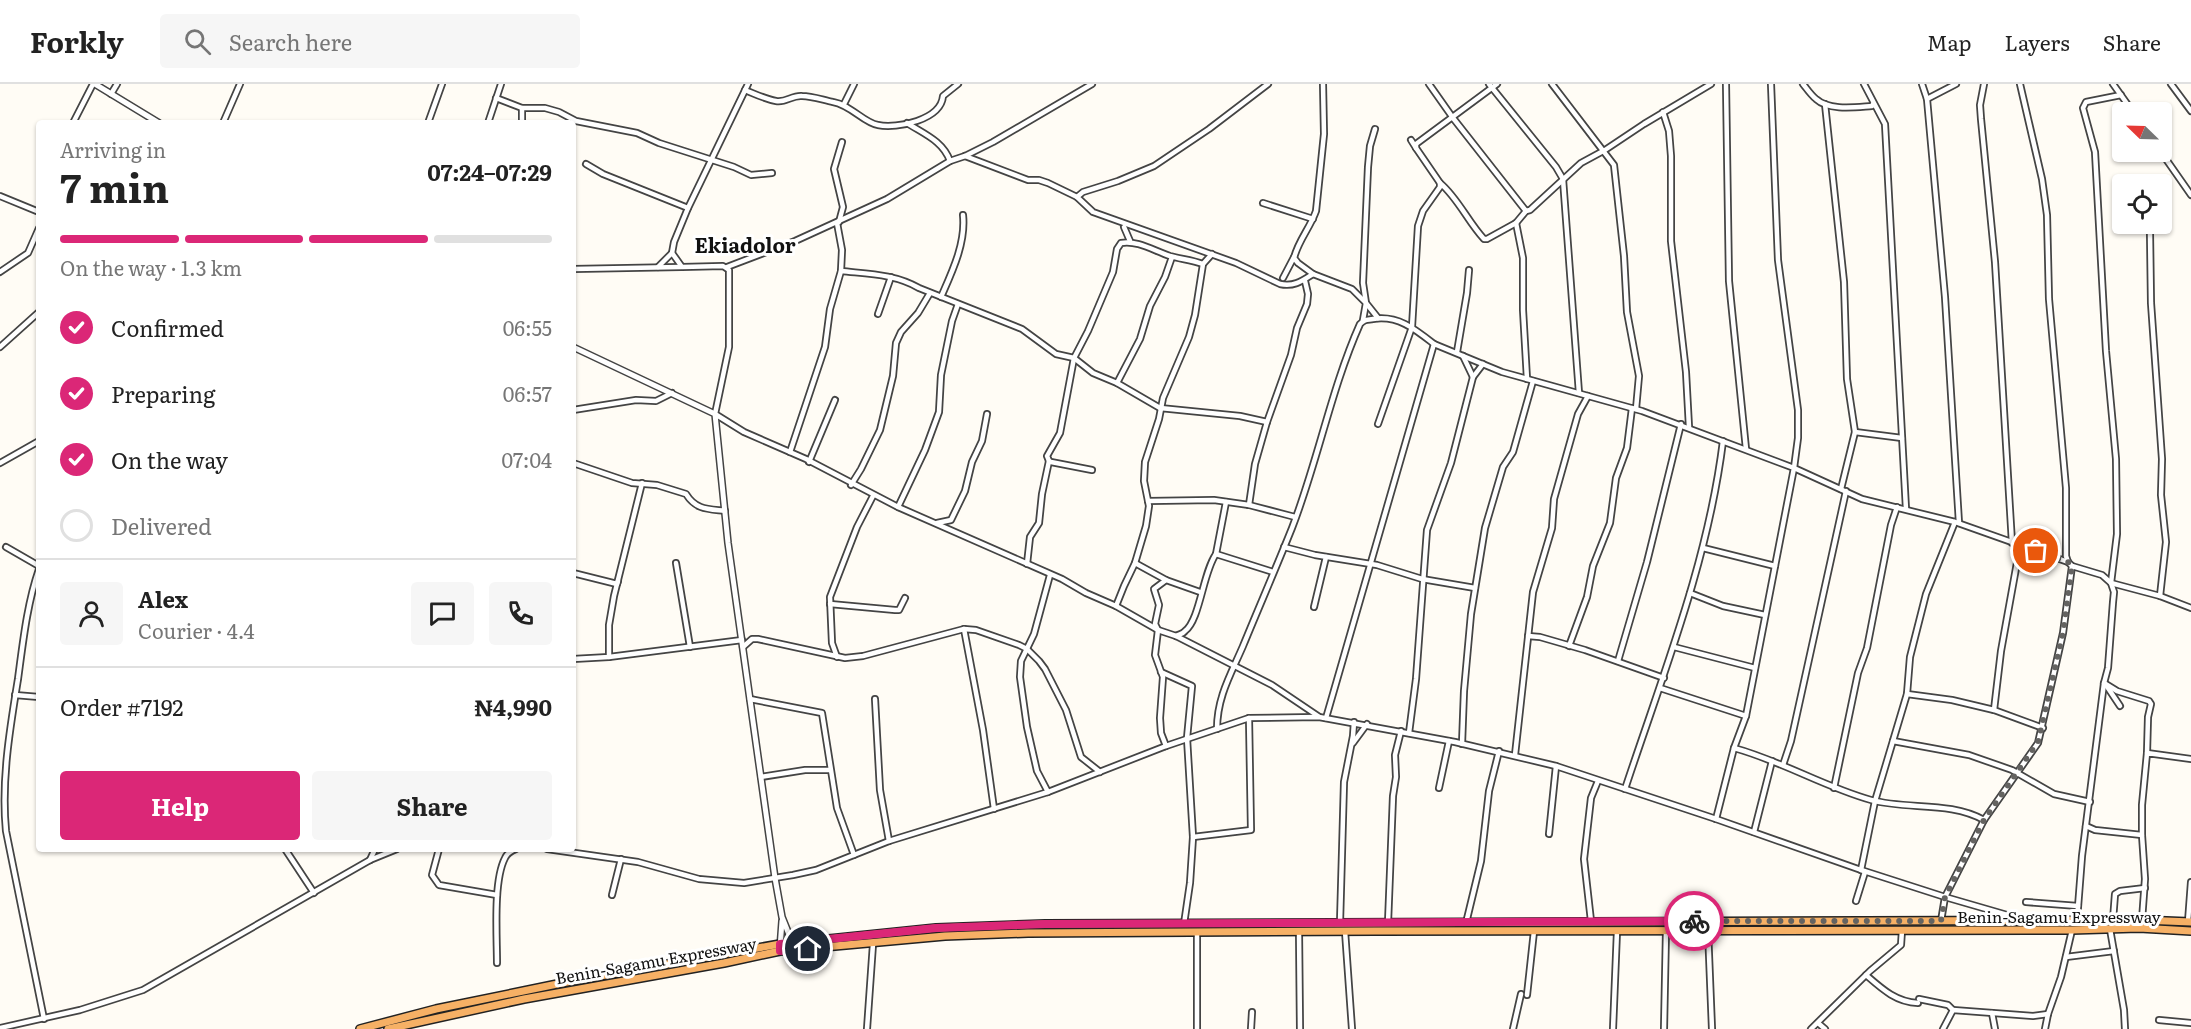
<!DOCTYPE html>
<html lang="en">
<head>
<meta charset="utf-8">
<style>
	body { margin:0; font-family:Literata,serif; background:#f6f6f6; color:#222; height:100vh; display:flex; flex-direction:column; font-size:22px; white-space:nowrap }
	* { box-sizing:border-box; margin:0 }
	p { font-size:20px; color:#767676 }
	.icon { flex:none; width:33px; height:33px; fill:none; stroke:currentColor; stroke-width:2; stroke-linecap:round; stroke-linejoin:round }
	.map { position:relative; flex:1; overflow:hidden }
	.panel { position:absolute; left:36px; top:36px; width:540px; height:732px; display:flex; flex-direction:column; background:#fff; border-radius:6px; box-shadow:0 2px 4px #0004 }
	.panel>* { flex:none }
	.needle { width:39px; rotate:293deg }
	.controls { position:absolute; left:2112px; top:18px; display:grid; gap:12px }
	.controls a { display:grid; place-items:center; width:60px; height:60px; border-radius:6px; background:#fff; box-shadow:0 2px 4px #0004; font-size:30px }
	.pin { position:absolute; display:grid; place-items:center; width:51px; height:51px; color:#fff; margin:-26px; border:3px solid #fff; border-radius:50%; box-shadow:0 2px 6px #0007 }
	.courier { position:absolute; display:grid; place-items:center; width:60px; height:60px; margin:-30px; border:4px solid #db2777; border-radius:50%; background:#fff; color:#222; box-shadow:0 2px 8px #0007 }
	.head em { font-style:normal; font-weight:700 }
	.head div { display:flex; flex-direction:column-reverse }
	.head { display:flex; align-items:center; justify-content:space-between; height:102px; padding:0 24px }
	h1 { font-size:39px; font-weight:700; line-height:45px }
	.bar { display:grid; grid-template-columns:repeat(4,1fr); gap:9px 6px; align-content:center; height:72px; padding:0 24px }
	.bar i { height:8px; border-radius:4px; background:#e0e0e0 }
	.bar .selected { background:#db2777 }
	.bar p { grid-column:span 4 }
	.line { display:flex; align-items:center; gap:15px; padding:0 24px; border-top:2px solid #e0e0e0 }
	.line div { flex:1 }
	.round { display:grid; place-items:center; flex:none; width:63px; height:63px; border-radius:6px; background:#f6f6f6 }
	ol { padding:0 24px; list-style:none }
	li { display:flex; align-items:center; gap:18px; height:66px }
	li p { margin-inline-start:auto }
	li .icon { padding:6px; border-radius:50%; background:#db2777; color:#fff; stroke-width:4 }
	li:last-child { color:#767676 }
	li i { width:33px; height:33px; border:3px solid #e0e0e0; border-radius:50% }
	.action { display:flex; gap:12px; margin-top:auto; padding:12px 24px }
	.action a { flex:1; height:69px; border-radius:6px; background:#db2777; color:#fff; font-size:24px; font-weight:700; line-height:69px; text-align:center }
	.action a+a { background:#f6f6f6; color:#222 }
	header { display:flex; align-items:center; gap:36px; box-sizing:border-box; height:84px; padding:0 30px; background:#fff; border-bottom:2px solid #e0e0e0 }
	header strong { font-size:28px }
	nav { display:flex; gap:33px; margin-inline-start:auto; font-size:21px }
	.search { width:420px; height:54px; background:#f6f6f6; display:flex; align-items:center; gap:15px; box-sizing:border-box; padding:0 21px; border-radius:6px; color:#767676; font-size:22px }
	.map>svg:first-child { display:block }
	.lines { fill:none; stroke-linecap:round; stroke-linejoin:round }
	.minor-casing { stroke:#444; stroke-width:8 }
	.tertiary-casing { stroke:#444; stroke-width:8 }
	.trunk-casing { stroke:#222; stroke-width:10 }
	.minor { stroke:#fff; stroke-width:4.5 }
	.tertiary { stroke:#fff; stroke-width:5 }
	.trunk { stroke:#f6b065; stroke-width:7 }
	.done { stroke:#646361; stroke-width:6; stroke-dasharray:0 10.8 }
	.route { stroke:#db2777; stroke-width:8 }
	.labels { text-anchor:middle; stroke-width:6; stroke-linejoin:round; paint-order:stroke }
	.street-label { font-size:16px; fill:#111; stroke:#fff }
	.quarter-label { font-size:20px; font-weight:bold; fill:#111; stroke:#fff }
</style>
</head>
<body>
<header>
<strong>Forkly</strong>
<div class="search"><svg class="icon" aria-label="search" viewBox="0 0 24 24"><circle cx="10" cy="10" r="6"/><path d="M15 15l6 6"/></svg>Search here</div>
<nav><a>Map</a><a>Layers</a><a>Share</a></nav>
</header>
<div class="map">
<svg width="2191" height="945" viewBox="0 0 2191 945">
	<rect width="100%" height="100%" fill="#fffcf5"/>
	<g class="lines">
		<defs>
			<g id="minor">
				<path d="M748,0l-60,124 -14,34 -2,11 10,14 41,-1 6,4v77l-14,67 29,18 62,27 92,48 164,72 24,14 30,13 42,24 18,6 96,49 46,31"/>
				<path d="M1268,0l-59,45 -55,37 -36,15 -35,11 -6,5 16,15 143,51 44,21c14,3 22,-3 33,-10l39,15 14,14 -3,17"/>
				<path d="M1429,0l24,34 73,93"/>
				<path d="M1489,0l67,83 7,12 16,214"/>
				<path d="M1552,0l62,81 10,91 3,56 12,64 -3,33"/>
				<path d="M1726,0l3,197 17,168"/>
				<path d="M1771,0l7,176 20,150v28l-4,30 68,31 93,23 113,40"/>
				<path d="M1803,0c4,5 8,11 13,15 13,12 40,8 56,7l1,-2"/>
				<path d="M1864,0l21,40 21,385"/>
				<path d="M1922,0l5,15 18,198 14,226"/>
				<path d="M1984,0l-4,21 1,14 14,143 17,281"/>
				<path d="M2113,0l20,28"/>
				<path d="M2171,0l20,27"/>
				<path d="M745,6c10,4 20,9 31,11 10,2 16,-6 26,-5 10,0 21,4 31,6 18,3 31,21 45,23 19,4 63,-5 65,-29l15,-12"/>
				<path d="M111,10l6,-10"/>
				<path d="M496,14l26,10h23l14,4 17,9 61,12 22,10 75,24 17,8 21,-2"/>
				<path d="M1927,15l29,-15"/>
				<path d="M844,20l10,-20"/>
				<path d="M1825,20l19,178 3,97 8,53 -14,57"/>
				<path d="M522,24v15"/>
				<path d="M1663,28l6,19 2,25v85l15,131 3,55"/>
				<path d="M73,39l20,-39"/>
				<path d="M223,39l17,-39"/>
				<path d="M428,39l14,-39"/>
				<path d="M488,39l13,-39"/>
				<path d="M907,39c17,11 36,18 43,38"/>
				<path d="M1375,45l-5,17 -2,21 -5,116 3,20 12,15"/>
				<path d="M1411,56l5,8"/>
				<path d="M2161,68l30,43"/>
				<path d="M965,72l63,24h11l9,3 29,14"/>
				<path d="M586,80l17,10 85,34"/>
				<path d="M1440,99c18,15 28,39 44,56h3l29,-16 10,-12 4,-1 51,-47 24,-13 39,-26 67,-40"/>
				<path d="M0,112l39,16"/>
				<path d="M1263,119l50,16"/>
				<path d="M839,138l4,-15 -9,-38 8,-27"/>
				<path d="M1516,139l7,35v52l4,69"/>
				<path d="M1124,143l6,14"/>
				<path d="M2150,149l1,70 11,156 -1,36 5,47 -6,54"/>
				<path d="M658,183l14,-14"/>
				<path d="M727,183l68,-26 92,-42 63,-38 15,-5 28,-14 99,-58"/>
				<path d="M573,185l108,-2"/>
				<path d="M841,187c27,3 54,3 78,17l103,41 34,25 18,4 19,15 24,10 43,25 80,8 27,6"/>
				<path d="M0,188l28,-19 11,-25"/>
				<path d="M1313,190l-15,-11 -4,-5c4,-17 16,-30 22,-47l8,-77 -1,-50"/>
				<path d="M1283,194l11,-21"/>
				<path d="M941,213c11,-25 25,-54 22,-82"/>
				<path d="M878,230l13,-37"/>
				<path d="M0,263l39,-35"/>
				<path d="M1457,268l10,-59 2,-23"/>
				<path d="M1473,293l10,-13"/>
				<path d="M1117,299l23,-44 10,-33 15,-29 7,-20"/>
				<path d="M573,326l63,-10 20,1 16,-8"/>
				<path d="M1378,340l34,-97 6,-101 5,-15 17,-24v-4l-24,-35v-4l81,-60"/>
				<path d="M1855,348l47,6"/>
				<path d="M790,368l35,-105 5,-38 11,-38 1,-21 -5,-27"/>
				<path d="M809,378l26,-62"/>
				<path d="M0,379l39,-22"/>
				<path d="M573,379l59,20 25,2 29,9c10,16 22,15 39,17"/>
				<path d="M1092,386l-41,-8 -2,-1 -2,-5 13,-23 14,-75 14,-27 25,-59 4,-23 4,-6c17,-3 33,8 49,13 11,3 22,4 33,8"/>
				<path d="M851,401l10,-16 19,-39 13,-54 3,-33 5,-11 17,-19 12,-20"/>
				<path d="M1148,417l66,-1 35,5 46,12"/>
				<path d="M1249,421l6,-41 12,-42 24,-67 6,-27 10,-24 1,-10 -3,-13"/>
				<path d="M898,423l27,-57 14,-38 2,-37 11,-54 6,-17"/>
				<path d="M937,439l14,-3 14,-29 7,-29 10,-21 5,-27"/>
				<path d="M6,463l33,19"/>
				<path d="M1284,463l31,8 62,10 45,14 53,9"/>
				<path d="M1703,464l72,18"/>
				<path d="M1216,470l10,-52"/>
				<path d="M676,479l14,84"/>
				<path d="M1135,479l31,17"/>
				<path d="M1027,480l3,-27 9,-14 3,-29 7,-33"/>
				<path d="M2072,482l30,9 9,8 49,13 31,12"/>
				<path d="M39,485c-12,35 -16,73 -21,110 -8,49 -17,102 -12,152l38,188"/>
				<path d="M573,489l44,11 1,-3"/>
				<path d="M1690,509l33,13 42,9"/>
				<path d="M830,520l65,6h4l6,-12"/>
				<path d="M1116,522l8,-20 11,-23 11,-37 3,-20 -5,-25 1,-19 14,-43 4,-21 26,-61 6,-22 8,-51 9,-10"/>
				<path d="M1314,523l12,-50"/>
				<path d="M964,545l19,101 11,79"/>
				<path d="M1176,552c3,-2 7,-2 9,-5 15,-11 18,-59 31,-77l57,18"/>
				<path d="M1528,552l12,1 45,13 79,28"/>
				<path d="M1569,562l18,-49 6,-31 17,-43 6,-45 11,-30 5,-40"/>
				<path d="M743,563l9,-8h6l87,19 18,-2 101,-27 12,1 43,15 8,4 12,12 6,8 21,41 15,47 19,15"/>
				<path d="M1674,563l81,21"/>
				<path d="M609,573v-32l5,-29 28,-113"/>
				<path d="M837,573l-5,-14 -2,-46 27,-70 16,-31"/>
				<path d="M573,575l36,-2 133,-17"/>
				<path d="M1618,577l29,-99 34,-138"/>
				<path d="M1161,588l31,14 -5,52 6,99 -3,46 -6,41"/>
				<path d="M2104,599l13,8 32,10 2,3 -3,13 -1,36"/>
				<path d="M2106,601l14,21"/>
				<path d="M1660,604l86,28"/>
				<path d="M1907,610l45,6 42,10 49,18"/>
				<path d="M15,611l24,2"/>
				<path d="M750,615l72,14 15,95 17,47"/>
				<path d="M875,615l5,91 9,51"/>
				<path d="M1994,626l7,-59 19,-105"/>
				<path d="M1326,634l108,-374 68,28 140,39 152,57 -48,248 -12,32 -18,71"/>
				<path d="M1217,645c0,-32 14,-55 26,-83 16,-39 33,-78 49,-118 26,-67 39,-139 68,-204 5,-5 7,-4 13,-5 25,-4 42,10 61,25"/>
				<path d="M1409,649l7,-54 11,-149 24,-67 22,-86 -10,-21"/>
				<path d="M1893,657l76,14 43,15 42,24 36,8"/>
				<path d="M1353,659l14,-19"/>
				<path d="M1462,660l2,-53 7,-77 14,-86 18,-61 10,-15 20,-71"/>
				<path d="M1166,662l-5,-13 -1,-15 3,-41 -8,-22 3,-25 -3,-6 4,-19 -5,-16 12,-9 34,12"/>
				<path d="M1734,664c48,13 90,39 137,52 37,10 79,1 113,20"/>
				<path d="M1515,671l18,-163 19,-64 2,-29 24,-85 10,-18"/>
				<path d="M1783,681l8,-24 55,-250"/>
				<path d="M761,693l44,-7h25"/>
				<path d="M1439,704l10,-47"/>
				<path d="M1834,704l24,-115 9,-25 24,-123 6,-18"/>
				<path d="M1625,705c38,-115 83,-227 98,-348"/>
				<path d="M1048,708l-11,-21 -10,-44 -7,-50 1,-16 13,-27 16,-59"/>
				<path d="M2086,742l9,4 47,5"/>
				<path d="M1754,748l18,-71"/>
				<path d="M1549,750l7,-68"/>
				<path d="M1193,753l58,-7 -2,-112"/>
				<path d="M285,765l29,44"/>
				<path d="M439,765l-7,26 7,10 58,10"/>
				<path d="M547,765l91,13 61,17 45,4 49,-8 23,-5 73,-29 159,-49 118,-46 83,-28 70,-1 136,25 101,24 160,53 145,51 84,27 76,22"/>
				<path d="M370,776l5,-11"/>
				<path d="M1861,786l14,-69 32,-107 3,-37 16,-63 29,-72"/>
				<path d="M612,811l9,-36"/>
				<path d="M1856,817l9,-29"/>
				<path d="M2026,818l52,4"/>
				<path d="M2077,836l5,-64 22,-173 4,-15 5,-66 1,-10 -3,-9 6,-49 -1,-75 -10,-108 -11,-199 -12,-44 3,-6 35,-7"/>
				<path d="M2113,836l2,-26 5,-3 25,-3"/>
				<path d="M2142,836l3,-41 -3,-44v-30l5,-52 44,6"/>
				<path d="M1591,837l-7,-62 7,-61 7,-17"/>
				<path d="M1941,837l4,-24 39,-77 54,-77 25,-110 9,-67 -4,-4 -2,-6v-68l-17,-189 -2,-84 -5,-36 -22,-95"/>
				<path d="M2188,838l3,-40"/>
				<path d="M1340,839l4,-141 9,-46 1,-14"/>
				<path d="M1388,839l5,-127 3,-19 -1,-22 6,-24"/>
				<path d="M1466,839l15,-62 8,-70 10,-40"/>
				<path d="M2110,845l14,81 1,19"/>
				<path d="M1708,846l4,99"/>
				<path d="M1299,847l1,98"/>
				<path d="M1345,847l7,98"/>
				<path d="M1197,849v96"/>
				<path d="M2066,873l48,-6"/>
				<path d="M497,879c0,-27 -4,-82 8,-105 2,-5 6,-7 11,-9"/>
				<path d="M1866,891c16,14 30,27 52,28"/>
				<path d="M1527,911l7,-64"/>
				<path d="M1919,915l29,6 5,5"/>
				<path d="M1992,929l3,16"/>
				<path d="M2159,936l32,3"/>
				<path d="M1818,939l7,6"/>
				<path d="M0,944l80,-18 63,-20 227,-130 27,-11"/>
				<path d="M867,945l6,-85"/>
				<path d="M1251,945l1,-17"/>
				<path d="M1513,945l8,-35"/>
				<path d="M1613,945l4,-98"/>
				<path d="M1664,945l2,-98"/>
				<path d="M1811,945l59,-58 31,-26 1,-15"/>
				<path d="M1943,945l10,-19 80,6 15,-2"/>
				<path d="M2045,945l3,-15 13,-37 11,-47"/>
			</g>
			<g id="tertiary">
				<path d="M95,0l64,39"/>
				<path d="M573,263l142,67 13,129 47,335 7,39 8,20 1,13"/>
				<path d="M780,864l2,-27"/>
			</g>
			<g id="trunk">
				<path d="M360,945l76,-20 136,-28 208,-37 156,-16 109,-4 1097,-4 49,2"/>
				<path d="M388,945l136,-30 200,-36 56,-12 165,-15 83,-3 348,-2 696,-1 67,-2 52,3"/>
			</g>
		</defs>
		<!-- minor casing -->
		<use href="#minor" class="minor-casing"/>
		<!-- tertiary casing -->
		<use href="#tertiary" class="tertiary-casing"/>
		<!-- trunk casing -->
		<use href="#trunk" class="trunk-casing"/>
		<!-- minor -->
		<use href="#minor" class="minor"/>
		<!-- tertiary -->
		<use href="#tertiary" class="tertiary"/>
		<!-- trunk -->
		<use href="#trunk" class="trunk"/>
	</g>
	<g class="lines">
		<!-- done -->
		<path class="done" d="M1694,837h247l4,-24 39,-77 54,-78 25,-109 9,-67 -4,-4 -32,-11"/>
		<!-- route -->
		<path class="route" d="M808,865l-28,2v-7l156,-16 109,-4 649,-3"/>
	</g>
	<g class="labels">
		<!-- street labels -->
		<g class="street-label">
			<text x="2059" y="839">Benin-Sagamu Expressway</text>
			<text transform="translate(656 877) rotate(-10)" y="6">Benin-Sagamu Expressway</text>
		</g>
		<!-- quarter labels -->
		<g class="quarter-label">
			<text x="745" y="169">Ekiadolor</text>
		</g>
	</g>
</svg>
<div class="controls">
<a><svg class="needle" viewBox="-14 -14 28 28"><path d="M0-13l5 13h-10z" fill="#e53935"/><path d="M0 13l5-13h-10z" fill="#767676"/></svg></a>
<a><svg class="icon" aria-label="locate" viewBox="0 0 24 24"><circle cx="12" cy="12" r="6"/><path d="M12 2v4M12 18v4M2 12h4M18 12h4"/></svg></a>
</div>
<div class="pin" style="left:2036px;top:467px;background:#ea580c"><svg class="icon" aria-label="bag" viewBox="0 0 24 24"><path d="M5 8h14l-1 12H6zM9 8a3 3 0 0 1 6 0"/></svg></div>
<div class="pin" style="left:808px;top:865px;background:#1f2937"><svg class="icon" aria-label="home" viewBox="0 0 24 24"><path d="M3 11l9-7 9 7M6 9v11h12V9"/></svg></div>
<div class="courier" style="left:1694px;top:837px"><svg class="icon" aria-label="bike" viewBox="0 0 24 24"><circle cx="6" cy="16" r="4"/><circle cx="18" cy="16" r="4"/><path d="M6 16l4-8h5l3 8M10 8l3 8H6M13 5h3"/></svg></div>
<section class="panel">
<div class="head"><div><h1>7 min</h1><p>Arriving in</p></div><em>07:24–07:29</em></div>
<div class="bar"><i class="selected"></i><i class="selected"></i><i class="selected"></i><i></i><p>On the way · 1.3 km</p></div>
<ol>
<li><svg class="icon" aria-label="check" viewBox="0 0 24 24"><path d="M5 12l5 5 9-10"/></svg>Confirmed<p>06:55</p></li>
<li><svg class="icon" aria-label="check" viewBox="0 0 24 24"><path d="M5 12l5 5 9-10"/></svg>Preparing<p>06:57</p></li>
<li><svg class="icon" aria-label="check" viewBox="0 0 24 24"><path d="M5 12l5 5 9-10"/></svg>On the way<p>07:04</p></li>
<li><i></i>Delivered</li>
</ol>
<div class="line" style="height:108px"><a class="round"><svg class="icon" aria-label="person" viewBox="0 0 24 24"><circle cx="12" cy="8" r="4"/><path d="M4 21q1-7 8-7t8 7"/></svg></a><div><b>Alex</b><p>Courier · 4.4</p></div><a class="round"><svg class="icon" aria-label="chat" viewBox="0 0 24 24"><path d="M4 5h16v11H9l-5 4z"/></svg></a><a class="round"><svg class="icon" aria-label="phone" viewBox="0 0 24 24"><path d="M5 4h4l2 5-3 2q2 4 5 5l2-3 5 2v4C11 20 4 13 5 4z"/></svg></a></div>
<div class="line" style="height:78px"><div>Order #7192</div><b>₦4,990</b></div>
<div class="action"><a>Help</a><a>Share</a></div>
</section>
</div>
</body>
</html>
